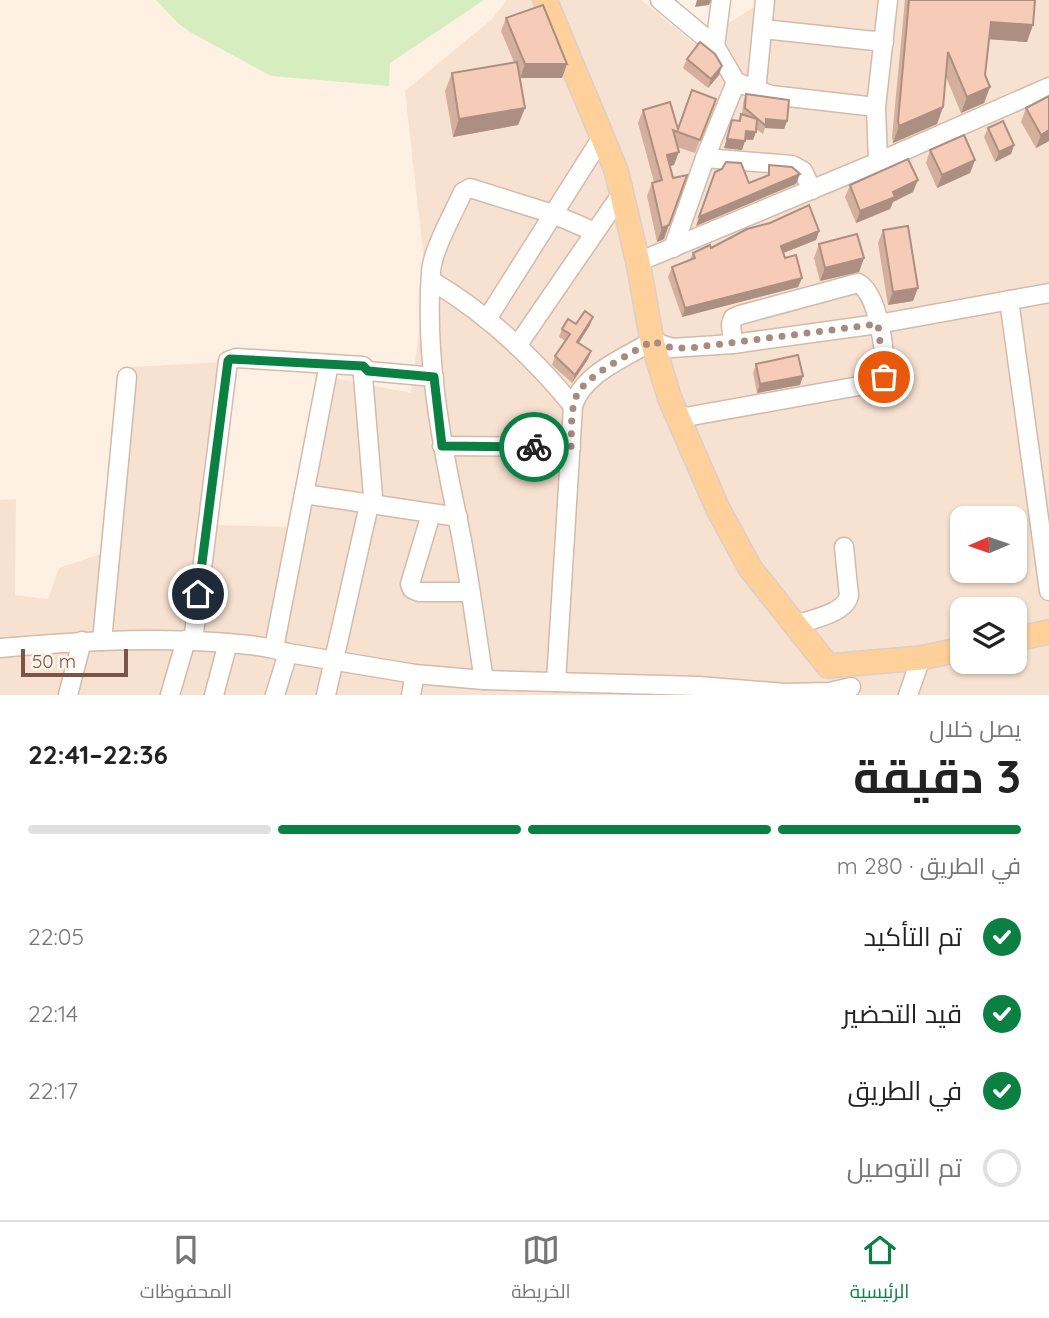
<!DOCTYPE html>
<html lang="ar">
<head>
<meta charset="utf-8">
<style>
	body { margin:0; font-family:Quicksand,Cairo,sans-serif; background:#f6f6f6; color:#222; direction:rtl; height:100vh; display:flex; flex-direction:column; font-size:26px; white-space:nowrap }
	* { box-sizing:border-box; margin:0 }
	p { font-size:23px; color:#767676 }
	.icon { flex:none; width:38px; height:38px; fill:none; stroke:currentColor; stroke-width:2; stroke-linecap:round; stroke-linejoin:round }
	.map { position:relative; height:695px; overflow:hidden; direction:ltr }
	.side { display:flex; flex-direction:column; background:#fff; flex:1 }
	.side>* { flex:none }
	.needle { width:46px; rotate:268deg }
	.tools { position:absolute; left:950px; top:506px; display:grid; gap:14px }
	.tools a { display:grid; place-items:center; width:77px; height:77px; border-radius:14px; background:#fff; box-shadow:0 2px 5px #0004; font-size:35px }
	.scale { position:absolute; left:21px; bottom:18px; width:107px; box-sizing:border-box; padding-left:7px; border:4px solid #795447; border-top:0; font-size:19px; line-height:24px; white-space:nowrap; color:#795447; -webkit-text-stroke:5px #fff6ec; paint-order:stroke }
	.pin { position:absolute; display:grid; place-items:center; width:60px; height:60px; color:#fff; margin:-30px; border:4px solid #fff; border-radius:50%; box-shadow:0 2px 7px #0007 }
	.courier { position:absolute; display:grid; place-items:center; width:70px; height:70px; margin:-35px; border:5px solid #0b8043; border-radius:50%; background:#fff; color:#222; box-shadow:0 2px 9px #0007 }
	.head em { font-style:normal; font-weight:700 }
	.head div { display:flex; flex-direction:column-reverse }
	.head { display:flex; align-items:center; justify-content:space-between; height:119px; padding:0 28px }
	h1 { font-size:46px; font-weight:700; line-height:52px }
	.bar { display:grid; grid-template-columns:repeat(4,1fr); gap:10px 7px; align-content:center; height:84px; padding:0 28px }
	.bar i { height:9px; border-radius:5px; background:#e0e0e0 }
	.bar .current { background:#0b8043 }
	.bar p { grid-column:span 4 }
	ol { padding:0 28px; list-style:none }
	li { display:flex; align-items:center; gap:21px; height:77px }
	li p { margin-inline-start:auto }
	li .icon { padding:7px; border-radius:50%; background:#0b8043; color:#fff; stroke-width:4 }
	li:last-child { color:#767676 }
	li i { width:38px; height:38px; border:4px solid #e0e0e0; border-radius:50% }
	.tab-bar { display:flex; justify-content:space-around; align-items:center; height:98px; border-top:2px solid #e0e0e0; background:#fff; font-size:19px; color:#767676 }
	.tab-bar a { display:grid; justify-items:center; gap:4px }
	.tab-bar .current { color:#0b8043 }
	.map>svg:first-child { display:block }
	.residential { fill:#f7e2d1; fill-rule:evenodd }
	.green { fill:#d6edc0 }
	.lines { fill:none; stroke-linecap:round; stroke-linejoin:round }
	.minor-casing { stroke:#d3baab; stroke-width:21 }
	.major-casing { stroke:#d9cfcb; stroke-width:26 }
	.minor { stroke:#fff; stroke-width:18 }
	.major { stroke:#ffd09a; stroke-width:23 }
	.wall { fill:#d4af9e }
	.shaded-wall { fill:#ac8f81 }
	.building { fill:#f6ccb8; stroke:#ac8f81; stroke-width:2 }
	.done { stroke:#a88b7e; stroke-width:7; stroke-dasharray:0 12.6 }
	.route { stroke:#0b8043; stroke-width:9 }
</style>
</head>
<body>
<div class="map">
<svg width="1049" height="695" viewBox="0 0 1049 695">
	<rect width="100%" height="100%" fill="#fef1e3"/>
	<!-- residential -->
	<path class="residential" d="M507,0h134l54,44 70,-44h284v695h-1049v-195l16,-1 -1,96 33,4 11,-31 48,-16 23,-185 94,-5 -7,163 71,2 41,-150 82,16 15,-114 -21,-188 87,-72zM962,518h53v52h-53zM962,609h53v53h-53z"/>
	<!-- green -->
	<path class="green" d="M156,0h328l-94,63 -1,23 -118,-10 -81,-44 -12,-9z"/>
	<g class="lines">
		<defs>
			<g id="minor">
				<path d="M660,0l55,46 21,36 35,13 105,12"/>
				<path d="M763,29l121,13"/>
				<path d="M715,46l6,-46"/>
				<path d="M756,91l9,-91"/>
				<path d="M705,158l87,7 11,6 9,19"/>
				<path d="M878,162l-2,-55 12,-107"/>
				<path d="M673,248l32,-90 31,-76"/>
				<path d="M638,262l240,-100 171,-75"/>
				<path d="M432,281c54,32 101,76 141,125"/>
				<path d="M1009,300l40,291"/>
				<path d="M487,319l115,-182"/>
				<path d="M517,346l105,-153"/>
				<path d="M680,418l190,-34 14,-7c2,-22 -5,-83 -26,-94l-118,32 -7,3 -2,6 2,20"/>
				<path d="M442,446l129,1"/>
				<path d="M304,494l25,-130"/>
				<path d="M431,514l-21,70 2,5 7,3h51"/>
				<path d="M795,625c17,-6 49,-11 54,-29l-5,-49"/>
				<path d="M102,641l25,-264"/>
				<path d="M193,641l35,-280 8,-3 127,8 5,5"/>
				<path d="M0,648c71,-6 143,-11 214,-6 25,2 50,3 74,11l127,21 69,6 214,6 87,7 45,-1 21,-5"/>
				<path d="M274,648l30,-154 154,23"/>
				<path d="M484,680c-9,-55 -15,-110 -27,-164 -17,-80 -32,-162 -26,-244 1,-21 23,-60 32,-80l7,-4 83,26 42,18"/>
				<path d="M556,682l17,-276c10,-33 52,-48 79,-65l20,7 61,-4 145,-20 171,-31"/>
				<path d="M68,695l14,-54"/>
				<path d="M170,695l16,-55"/>
				<path d="M214,695l14,-52"/>
				<path d="M275,695l13,-42"/>
				<path d="M326,695l43,-190 4,-9 -10,-120 5,-5 66,6"/>
				<path d="M411,695l4,-21"/>
				<path d="M908,695l13,-37"/>
			</g>
			<g id="major">
				<path d="M545,0l71,170 22,92 14,79 18,58 48,110 32,59 78,98 93,-8 41,-9"/>
				<path d="M1015,639l34,-7"/>
			</g>
		</defs>
		<!-- minor casing -->
		<use href="#minor" class="minor-casing"/>
		<!-- major casing -->
		<use href="#major" class="major-casing"/>
		<!-- minor -->
		<use href="#minor" class="minor"/>
		<!-- major -->
		<use href="#major" class="major"/>
	</g>
	<!-- wall -->
	<g class="wall">
		<path d="M905,0h130l-8,42 -38,-3 -4,36 5,12 -6,16 -23,10 -15,-36 -3,30 -6,17 -44,19 -1,-6z"/>
		<path d="M506,18l61,46 -5,14h-42l5,30 -7,17 -65,12 -8,-46 7,-18 62,-11 -13,-31z"/>
		<path d="M687,59l32,16 -11,13 -25,-20z"/>
		<path d="M746,94l41,27 -3,8 -19,-1 -2,6 -7,-5 -3,11h-8l-3,10 -18,-2 8,-28 6,1 3,-7h1l1,-11z"/>
		<path d="M1026,108l23,33 -13,7 -15,-26z"/>
		<path d="M643,110l35,19 33,-17 -16,41 -18,-6 -3,18 -4,1 -6,73 -7,3 -10,-46 5,-13 2,-1 -16,-59z"/>
		<path d="M988,128l26,17 -3,9 -16,8 -11,-25z"/>
		<path d="M930,150l45,10 -5,13 -33,15 -11,-25z"/>
		<path d="M850,185l63,7 -20,10 -3,7 -34,14 -11,-26z"/>
		<path d="M770,223l49,8 -3,9 -33,13 2,5 17,20 -4,9 -116,30 -14,-40 4,-10 18,-7 3,-7 18,-5z"/>
		<path d="M883,230l30,71 -25,4 -10,-62z"/>
		<path d="M819,244l45,14 -5,14 -39,9 -6,-23z"/>
		<path d="M576,324l14,1 -11,18 12,8 -3,8 -16,24 -20,-18 3,-9 10,-15 -6,-4 3,-8z"/>
		<path d="M756,364l47,12 -3,9 -43,8 -4,-20z"/>
	</g>
	<!-- shaded-wall -->
	<g class="shaded-wall">
		<path d="M697,0h14l-2,5 -14,2z"/>
		<path d="M991,22l42,3 -6,17 -42,-3z"/>
		<path d="M525,64h42l-5,14h-42z"/>
		<path d="M722,66l-3,9 -11,13 3,-9z"/>
		<path d="M990,87l-6,16 -23,10 6,-16z"/>
		<path d="M943,107l-6,17 -44,19 6,-17z"/>
		<path d="M525,108l-7,17 -65,12 6,-18z"/>
		<path d="M766,119l21,2 -3,8 -19,-1z"/>
		<path d="M1049,130v11l-13,7 5,-13z"/>
		<path d="M746,131l10,1 -3,8 -10,-1z"/>
		<path d="M727,139l18,2 -3,9 -18,-2z"/>
		<path d="M1014,145l-3,9 -16,8 4,-10z"/>
		<path d="M679,152l-5,13 -12,3 5,-13z"/>
		<path d="M975,160l-5,13 -33,15 5,-13z"/>
		<path d="M800,174l-4,10 -100,42 3,-9z"/>
		<path d="M918,180l-5,12 -20,10 -3,7 -34,14 4,-12 33,-19z"/>
		<path d="M669,225l-5,14 -7,3 5,-14z"/>
		<path d="M819,231l-3,9 -38,15 3,-9z"/>
		<path d="M864,258l-5,14 -39,9 5,-13z"/>
		<path d="M802,278l-4,9 -116,30 3,-9z"/>
		<path d="M918,288l-5,13 -25,4 5,-13z"/>
		<path d="M593,317l-3,8 -16,25 3,-8z"/>
		<path d="M591,351l-3,8 -16,24 3,-8z"/>
		<path d="M803,376l-3,9 -43,8 3,-9z"/>
	</g>
	<!-- building -->
	<g class="building">
		<path d="M909,0h126l-2,25 -42,-3 -6,53 5,12 -23,10 -19,-45 -5,55 -44,19 -1,-5z"/>
		<path d="M543,5l24,59h-42l-19,-46z"/>
		<path d="M700,42l15,12 7,12 -11,13 -24,-20z"/>
		<path d="M517,62l8,46 -66,11 -7,-46z"/>
		<path d="M692,90l24,9 -16,41 -27,-10 6,22 -12,3 6,23 14,-3 -18,50 -7,3 -10,-45 10,-3 -19,-70 27,-8 8,27z"/>
		<path d="M746,94l43,6 -2,21 -21,-2v7l-21,-18z"/>
		<path d="M1049,96v34l-8,5 -15,-27z"/>
		<path d="M741,114l16,5 -1,13 -10,-1 -1,10 -18,-2 5,-19 8,1z"/>
		<path d="M1003,121l11,24 -15,7 -11,-24z"/>
		<path d="M964,135l11,25 -33,15 -12,-25z"/>
		<path d="M908,159l10,21 -25,12 2,5 -35,14 -10,-26z"/>
		<path d="M726,162l15,1 8,20 20,-8v-10l23,2 8,7 -101,43 16,-45 7,-3z"/>
		<path d="M809,205l10,26 -38,15 4,12 11,-3 6,23 -117,30 -13,-41 23,-9 -2,-5 17,-8 1,3 36,-19 23,-6z"/>
		<path d="M908,226l10,62 -25,4 -10,-62z"/>
		<path d="M857,234l7,24 -39,10 -6,-24z"/>
		<path d="M585,311l8,6 -16,25 14,9 -16,24 -20,-19 15,-22 -8,-5 6,-10 8,5z"/>
		<path d="M798,355l5,21 -43,8 -4,-20z"/>
	</g>
	<g class="lines">
		<!-- done -->
		<path class="done" d="M534,447h37c1,-15 -1,-35 5,-50 9,-22 55,-43 76,-56l20,7h18l188,-24 6,53"/>
		<!-- route -->
		<path class="route" d="M198,594l30,-233 2,-2 133,7 5,5 66,6 8,69 92,1"/>
	</g>
</svg>
<div class="tools">
<a><svg class="needle" viewBox="-14 -14 28 28"><path d="M0-13l5 13h-10z" fill="#e53935"/><path d="M0 13l5-13h-10z" fill="#767676"/></svg></a>
<a><svg class="icon" aria-label="layers" viewBox="0 0 24 24"><path d="M12 4l9 5-9 5-9-5zM3 14l9 5 9-5"/></svg></a>
</div>
<div class="scale">50 m</div>
<div class="pin" style="left:884px;top:377px;background:#ea580c"><svg class="icon" aria-label="bag" viewBox="0 0 24 24"><path d="M5 8h14l-1 12H6zM9 8a3 3 0 0 1 6 0"/></svg></div>
<div class="pin" style="left:198px;top:594px;background:#1f2937"><svg class="icon" aria-label="home" viewBox="0 0 24 24"><path d="M3 11l9-7 9 7M6 9v11h12V9"/></svg></div>
<div class="courier" style="left:534px;top:447px"><svg class="icon" aria-label="bike" viewBox="0 0 24 24"><circle cx="6" cy="16" r="4"/><circle cx="18" cy="16" r="4"/><path d="M6 16l4-8h5l3 8M10 8l3 8H6M13 5h3"/></svg></div>
</div>
<section class="side">
<div class="head"><div><h1>3 دقيقة</h1><p>يصل خلال</p></div><em>22:36–22:41</em></div>
<div class="bar"><i class="current"></i><i class="current"></i><i class="current"></i><i></i><p>في الطريق · 280 m</p></div>
<ol>
<li><svg class="icon" aria-label="check" viewBox="0 0 24 24"><path d="M5 12l5 5 9-10"/></svg>تم التأكيد<p>22:05</p></li>
<li><svg class="icon" aria-label="check" viewBox="0 0 24 24"><path d="M5 12l5 5 9-10"/></svg>قيد التحضير<p>22:14</p></li>
<li><svg class="icon" aria-label="check" viewBox="0 0 24 24"><path d="M5 12l5 5 9-10"/></svg>في الطريق<p>22:17</p></li>
<li><i></i>تم التوصيل</li>
</ol>
</section>
<nav class="tab-bar">
<a class="current"><svg class="icon" aria-label="home" viewBox="0 0 24 24"><path d="M3 11l9-7 9 7M6 9v11h12V9"/></svg>الرئيسية</a>
<a><svg class="icon" aria-label="map" viewBox="0 0 24 24"><path d="M3 6l6-2 6 2 6-2v14l-6 2-6-2-6 2zM9 4v14M15 6v14"/></svg>الخريطة</a>
<a><svg class="icon" aria-label="saved" viewBox="0 0 24 24"><path d="M7 4h10v16l-5-4-5 4z"/></svg>المحفوظات</a>
</nav>
</body>
</html>
